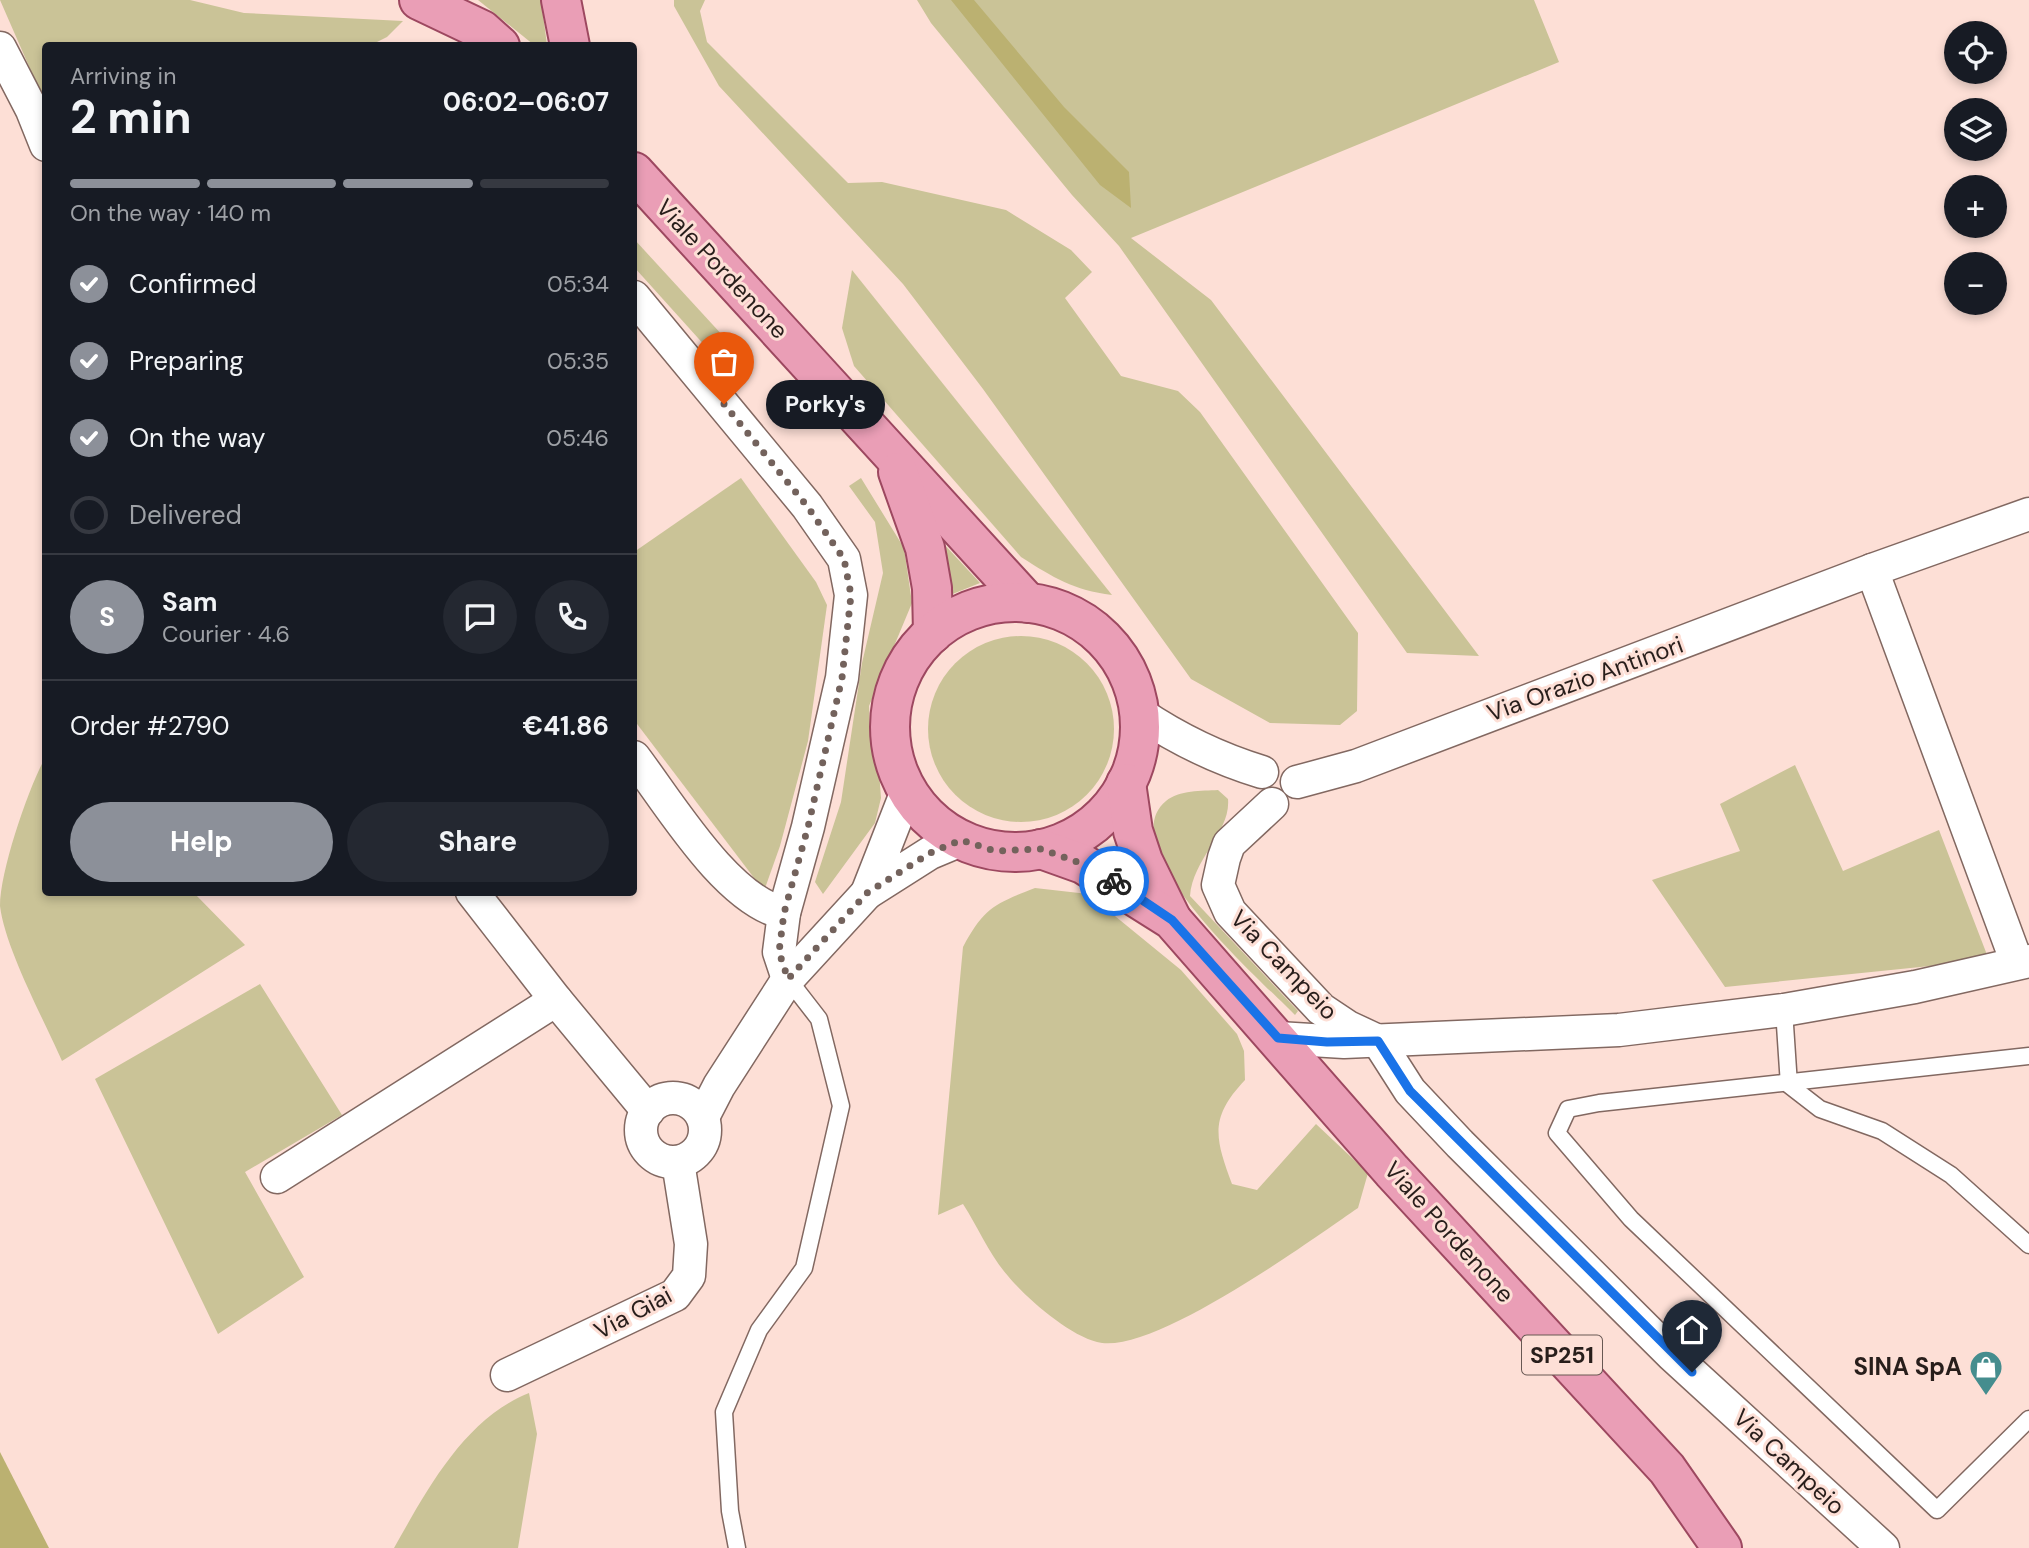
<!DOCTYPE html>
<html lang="en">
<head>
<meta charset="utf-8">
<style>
	body { margin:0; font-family:"DM Sans",sans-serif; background:#242831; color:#f1f3f6; height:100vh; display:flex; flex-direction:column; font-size:26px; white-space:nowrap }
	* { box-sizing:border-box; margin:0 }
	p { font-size:23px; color:#9ea1a6 }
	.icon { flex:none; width:38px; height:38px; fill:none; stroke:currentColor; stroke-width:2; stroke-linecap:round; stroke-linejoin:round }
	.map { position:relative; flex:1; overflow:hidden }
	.sheet { position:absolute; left:42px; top:42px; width:595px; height:854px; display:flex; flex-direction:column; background:#171b24; border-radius:7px; box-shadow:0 4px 10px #0003 }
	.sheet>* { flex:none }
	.tools { position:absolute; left:1944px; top:21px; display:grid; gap:14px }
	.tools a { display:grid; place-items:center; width:63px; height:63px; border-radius:50%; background:#171b24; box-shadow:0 4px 10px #0003; font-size:35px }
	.pin { position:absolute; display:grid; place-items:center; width:60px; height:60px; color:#fff; margin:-72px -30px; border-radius:50% 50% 50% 0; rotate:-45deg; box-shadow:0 0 7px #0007 }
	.pin .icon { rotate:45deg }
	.courier { position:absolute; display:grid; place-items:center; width:70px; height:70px; margin:-35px; border:5px solid #1a73e8; border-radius:50%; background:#fff; color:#222; box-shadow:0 2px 9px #0007 }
	.bubble { position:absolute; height:49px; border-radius:24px; background:#171b24; box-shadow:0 4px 10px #0003; font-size:23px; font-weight:700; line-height:49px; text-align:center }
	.overview em { font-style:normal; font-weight:700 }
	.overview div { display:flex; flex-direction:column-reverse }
	.overview { display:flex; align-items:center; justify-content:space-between; height:119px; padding:0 28px }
	h1 { font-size:46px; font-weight:700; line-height:52px }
	.bar { display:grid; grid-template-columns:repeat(4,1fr); gap:10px 7px; align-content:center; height:84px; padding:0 28px }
	.bar i { height:9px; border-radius:5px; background:#363941 }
	.bar .active { background:#8c9099 }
	.bar p { grid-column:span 4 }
	.line { display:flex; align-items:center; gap:18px; padding:0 28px; border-top:2px solid #363941 }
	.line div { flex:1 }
	.round { display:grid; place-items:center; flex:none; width:74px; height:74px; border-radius:37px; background:#242831 }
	ol { padding:0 28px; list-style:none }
	li { display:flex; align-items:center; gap:21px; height:77px }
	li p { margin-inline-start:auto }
	li .icon { padding:7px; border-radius:50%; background:#8c9099; color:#fff; stroke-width:4 }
	li:last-child { color:#9ea1a6 }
	li i { width:38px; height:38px; border:4px solid #363941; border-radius:50% }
	.action { display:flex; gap:14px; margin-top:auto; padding:14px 28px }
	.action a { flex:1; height:80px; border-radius:42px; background:#8c9099; color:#fff; font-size:28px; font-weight:700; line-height:80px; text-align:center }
	.action a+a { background:#242831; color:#f1f3f6 }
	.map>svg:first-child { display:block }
	.green { fill:#cac397 }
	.forest { fill:#bbb171 }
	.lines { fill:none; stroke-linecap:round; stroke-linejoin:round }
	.service-casing { stroke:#826861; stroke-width:19 }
	.minor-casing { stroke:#826861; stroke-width:35 }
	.primary-casing { stroke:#9d4860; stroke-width:42 }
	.service { stroke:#fff; stroke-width:16 }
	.minor { stroke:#fff; stroke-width:32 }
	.primary { stroke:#ea9eb6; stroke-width:38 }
	.done { stroke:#73625c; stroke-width:7; stroke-dasharray:0 12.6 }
	.route { stroke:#1a73e8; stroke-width:9 }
	.labels { text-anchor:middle; stroke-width:6; stroke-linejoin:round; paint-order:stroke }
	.shield { fill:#fddfd6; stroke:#685853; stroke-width:2 }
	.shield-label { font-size:23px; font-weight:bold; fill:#281e1b }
	.street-label { font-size:24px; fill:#281e1b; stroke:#fddfd6 }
	.poi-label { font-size:24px; font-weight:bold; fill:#281e1b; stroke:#fddfd6; text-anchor:end }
</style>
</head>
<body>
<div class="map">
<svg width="2029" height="1548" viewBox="0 0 2029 1548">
	<rect width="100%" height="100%" fill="#fddfd6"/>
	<!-- green -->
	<g class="green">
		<path d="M0,0h190l54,13 159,8 -16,16 -16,8 -325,1 -1,57z"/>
		<path d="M478,0h63l6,45h-13z"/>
		<path d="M674,0h31l-5,11 7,31 141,141 34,-1 124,28 65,40 21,22 -27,26 56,78 57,15 22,21 158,221 -1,78 -17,14 -70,-2 -79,-44 -208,-290 -80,-105 -184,-198 -45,-80z"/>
		<path d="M917,0h617l25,62 -428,176 80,62 268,356 -72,-3 -288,-407 -47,-51 -141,-172z"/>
		<path d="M634,239l90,98 -17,11 -73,-81z"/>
		<path d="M852,270l260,325c-39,-5 -58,-17 -91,-38l-167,-191 -12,-38z"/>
		<path d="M741,478l75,104 11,23 -19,136 -28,105 -16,45 -130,-171v-168z"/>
		<path d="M861,478l43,70 8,55 -43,103 2,42 8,23 2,27 -6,25 -52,71 -8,-12 26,-80 21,-139 21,-90 -8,-51 -26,-36z"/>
		<path d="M942,542l38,41 -30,12z"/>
		<circle cx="1021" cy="729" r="93"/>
		<path d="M45,758l1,134 148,1 51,52 -183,116c-18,-41 -57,-113 -62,-155 0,-35 28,-117 45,-148z"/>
		<path d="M1795,765l48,106 96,-41 50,130 -264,27 -73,-107 88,-29 -20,-47z"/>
		<path d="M1218,790l10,9c3,33 -35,59 -38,97l108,115 -3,4c-32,-33 -186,-167 -129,-214 13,-11 36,-10 52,-11z"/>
		<path d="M1035,888l53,6 93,76 56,64 7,17 1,29c-36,38 -30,58 -13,104l25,6 59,-66 52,49 -10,35c-47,32 -207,149 -261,134 -28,-7 -70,-43 -89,-66 -18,-20 -30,-49 -45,-72l-25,11 25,-268c21,-39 31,-43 72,-59z"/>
		<path d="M260,984l82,131 -97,57 59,105 -86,57 -123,-255z"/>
		<path d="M529,1393l8,41 -19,114h-124c33,-58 70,-129 135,-155z"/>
	</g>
	<!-- forest -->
	<g class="forest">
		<path d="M951,0h23l90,107 65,65 2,36 -31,-23z"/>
		<path d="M0,1452l49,96h-49z"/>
	</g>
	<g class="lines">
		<defs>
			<g id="service">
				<path d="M1784,1010l5,75 31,24 62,22 69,44 78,70"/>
				<path d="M2029,1056l-430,47 -31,6 -11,24 74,86 306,291 92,-91"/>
				<path d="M737,1548l-7,-37 -6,-99 35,-82 45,-62 37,-162 -22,-87 -31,-40"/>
			</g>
			<g id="minor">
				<path d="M0,48l32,62 14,35"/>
				<path d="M634,297l173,209 37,53 7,36 -9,83 -34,149 -24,86 -5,39 9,27"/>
				<path d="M1872,570l145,393"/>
				<path d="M1139,713c40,27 77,45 123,59"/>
				<path d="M634,757c35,46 93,144 150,156"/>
				<path d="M1297,782l59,-16 516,-196 157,-56"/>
				<path d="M907,791l-40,102 63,-40 31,-13"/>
				<path d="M1272,804l-43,40 -5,14 -6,27 12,27 91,97 27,18 30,14 32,50 50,53 212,211 211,193"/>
				<path d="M472,892l84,108 92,111"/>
				<path d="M1278,1038l66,4 275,-12 165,-20 131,-23 114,-26"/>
				<circle cx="673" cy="1130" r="32"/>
				<path d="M703,1117l16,-31 69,-107 79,-86"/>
				<path d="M277,1177l279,-177"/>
				<path d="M507,1375l168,-80 14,-19 2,-32 -13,-82"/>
			</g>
			<g id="primary">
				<path d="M419,0l63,30 18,16"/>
				<path d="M561,0l9,46"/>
				<path d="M634,172l394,431"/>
				<path d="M898,472l27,76 7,40 1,45"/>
				<circle cx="1015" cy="727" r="125"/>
				<path d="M1126,783l7,48 10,30 28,57"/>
				<path d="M1041,849l42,15 89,56 220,251 275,298 55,79"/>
			</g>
		</defs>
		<!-- service casing -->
		<use href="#service" class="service-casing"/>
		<!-- minor casing -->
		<use href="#minor" class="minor-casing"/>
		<!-- primary casing -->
		<use href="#primary" class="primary-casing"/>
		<!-- service -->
		<use href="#service" class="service"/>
		<!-- minor -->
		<use href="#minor" class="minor"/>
		<!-- primary -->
		<use href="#primary" class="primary"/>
	</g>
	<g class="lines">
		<!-- done -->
		<path class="done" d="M724,404l83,102 37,53 7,36 -9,83 -34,149 -24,86 -5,39 9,27 79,-86 63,-40 31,-13 34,11 46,-2 42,15 31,17"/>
		<!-- route -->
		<path class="route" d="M1114,881l58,39 106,118 49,4 51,-1 32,50 282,281"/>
	</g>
	<!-- icons -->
	<defs>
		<symbol id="shop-pin" viewBox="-11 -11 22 30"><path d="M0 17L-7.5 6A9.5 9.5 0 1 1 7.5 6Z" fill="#458d8e" stroke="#fddfd6"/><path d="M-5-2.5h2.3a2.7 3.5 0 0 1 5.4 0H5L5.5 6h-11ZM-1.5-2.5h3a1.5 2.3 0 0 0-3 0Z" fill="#fff"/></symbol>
	</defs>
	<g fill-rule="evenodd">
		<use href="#shop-pin" x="1967" y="1348" width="38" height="52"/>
	</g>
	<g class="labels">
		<!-- shield labels -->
		<rect class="shield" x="1522" y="1335.5" width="80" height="39" rx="5"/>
		<g class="shield-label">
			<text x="1562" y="1363">SP251</text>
		</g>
		<!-- street labels -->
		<g class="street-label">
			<text transform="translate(722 269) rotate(47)" y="8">Viale Pordenone</text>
			<text transform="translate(1585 679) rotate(-20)" y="8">Via Orazio Antinori</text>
			<text transform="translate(1284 965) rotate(46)" y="8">Via Campeio</text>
			<text transform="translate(1449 1232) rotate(48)" y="8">Viale Pordenone</text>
			<text transform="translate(633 1313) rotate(-28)" y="8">Via Giai</text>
			<text transform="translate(1789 1462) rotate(43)" y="8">Via Campeio</text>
		</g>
		<!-- poi labels -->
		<g class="poi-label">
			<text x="1962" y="1375">SINA SpA</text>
		</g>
	</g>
</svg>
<div class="tools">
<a><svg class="icon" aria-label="locate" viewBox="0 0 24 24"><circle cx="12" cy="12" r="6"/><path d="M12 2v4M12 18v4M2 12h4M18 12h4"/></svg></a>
<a><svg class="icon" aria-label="layers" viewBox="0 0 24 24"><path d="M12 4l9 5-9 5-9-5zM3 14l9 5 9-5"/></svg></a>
<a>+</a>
<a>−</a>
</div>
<div class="pin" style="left:724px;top:404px;background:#ea580c"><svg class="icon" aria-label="bag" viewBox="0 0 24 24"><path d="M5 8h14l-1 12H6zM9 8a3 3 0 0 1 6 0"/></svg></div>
<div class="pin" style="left:1692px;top:1372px;background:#1f2937"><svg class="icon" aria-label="home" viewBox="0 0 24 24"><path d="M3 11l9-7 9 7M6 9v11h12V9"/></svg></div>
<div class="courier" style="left:1114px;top:881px"><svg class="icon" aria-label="bike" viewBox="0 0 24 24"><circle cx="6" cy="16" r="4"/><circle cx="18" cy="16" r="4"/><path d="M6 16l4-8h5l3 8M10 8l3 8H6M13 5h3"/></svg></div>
<div class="bubble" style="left:766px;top:380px;width:119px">Porky's</div>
<section class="sheet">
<div class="overview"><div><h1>2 min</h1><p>Arriving in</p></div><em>06:02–06:07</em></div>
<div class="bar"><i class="active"></i><i class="active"></i><i class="active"></i><i></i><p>On the way · 140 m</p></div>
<ol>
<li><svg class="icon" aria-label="check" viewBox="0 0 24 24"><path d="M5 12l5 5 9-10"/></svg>Confirmed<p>05:34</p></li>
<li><svg class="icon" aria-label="check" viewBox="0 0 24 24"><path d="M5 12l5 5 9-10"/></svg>Preparing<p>05:35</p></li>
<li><svg class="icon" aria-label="check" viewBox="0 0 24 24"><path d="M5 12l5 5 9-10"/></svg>On the way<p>05:46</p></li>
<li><i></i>Delivered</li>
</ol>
<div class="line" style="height:126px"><b class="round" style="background:#8c9099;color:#fff">S</b><div><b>Sam</b><p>Courier · 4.6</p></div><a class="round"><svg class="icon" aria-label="chat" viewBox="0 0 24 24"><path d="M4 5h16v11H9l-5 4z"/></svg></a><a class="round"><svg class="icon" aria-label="phone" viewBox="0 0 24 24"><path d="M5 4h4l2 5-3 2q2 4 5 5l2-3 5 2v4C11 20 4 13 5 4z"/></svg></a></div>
<div class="line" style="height:91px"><div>Order #2790</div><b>€41.86</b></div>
<div class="action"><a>Help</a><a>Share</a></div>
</section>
</div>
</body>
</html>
